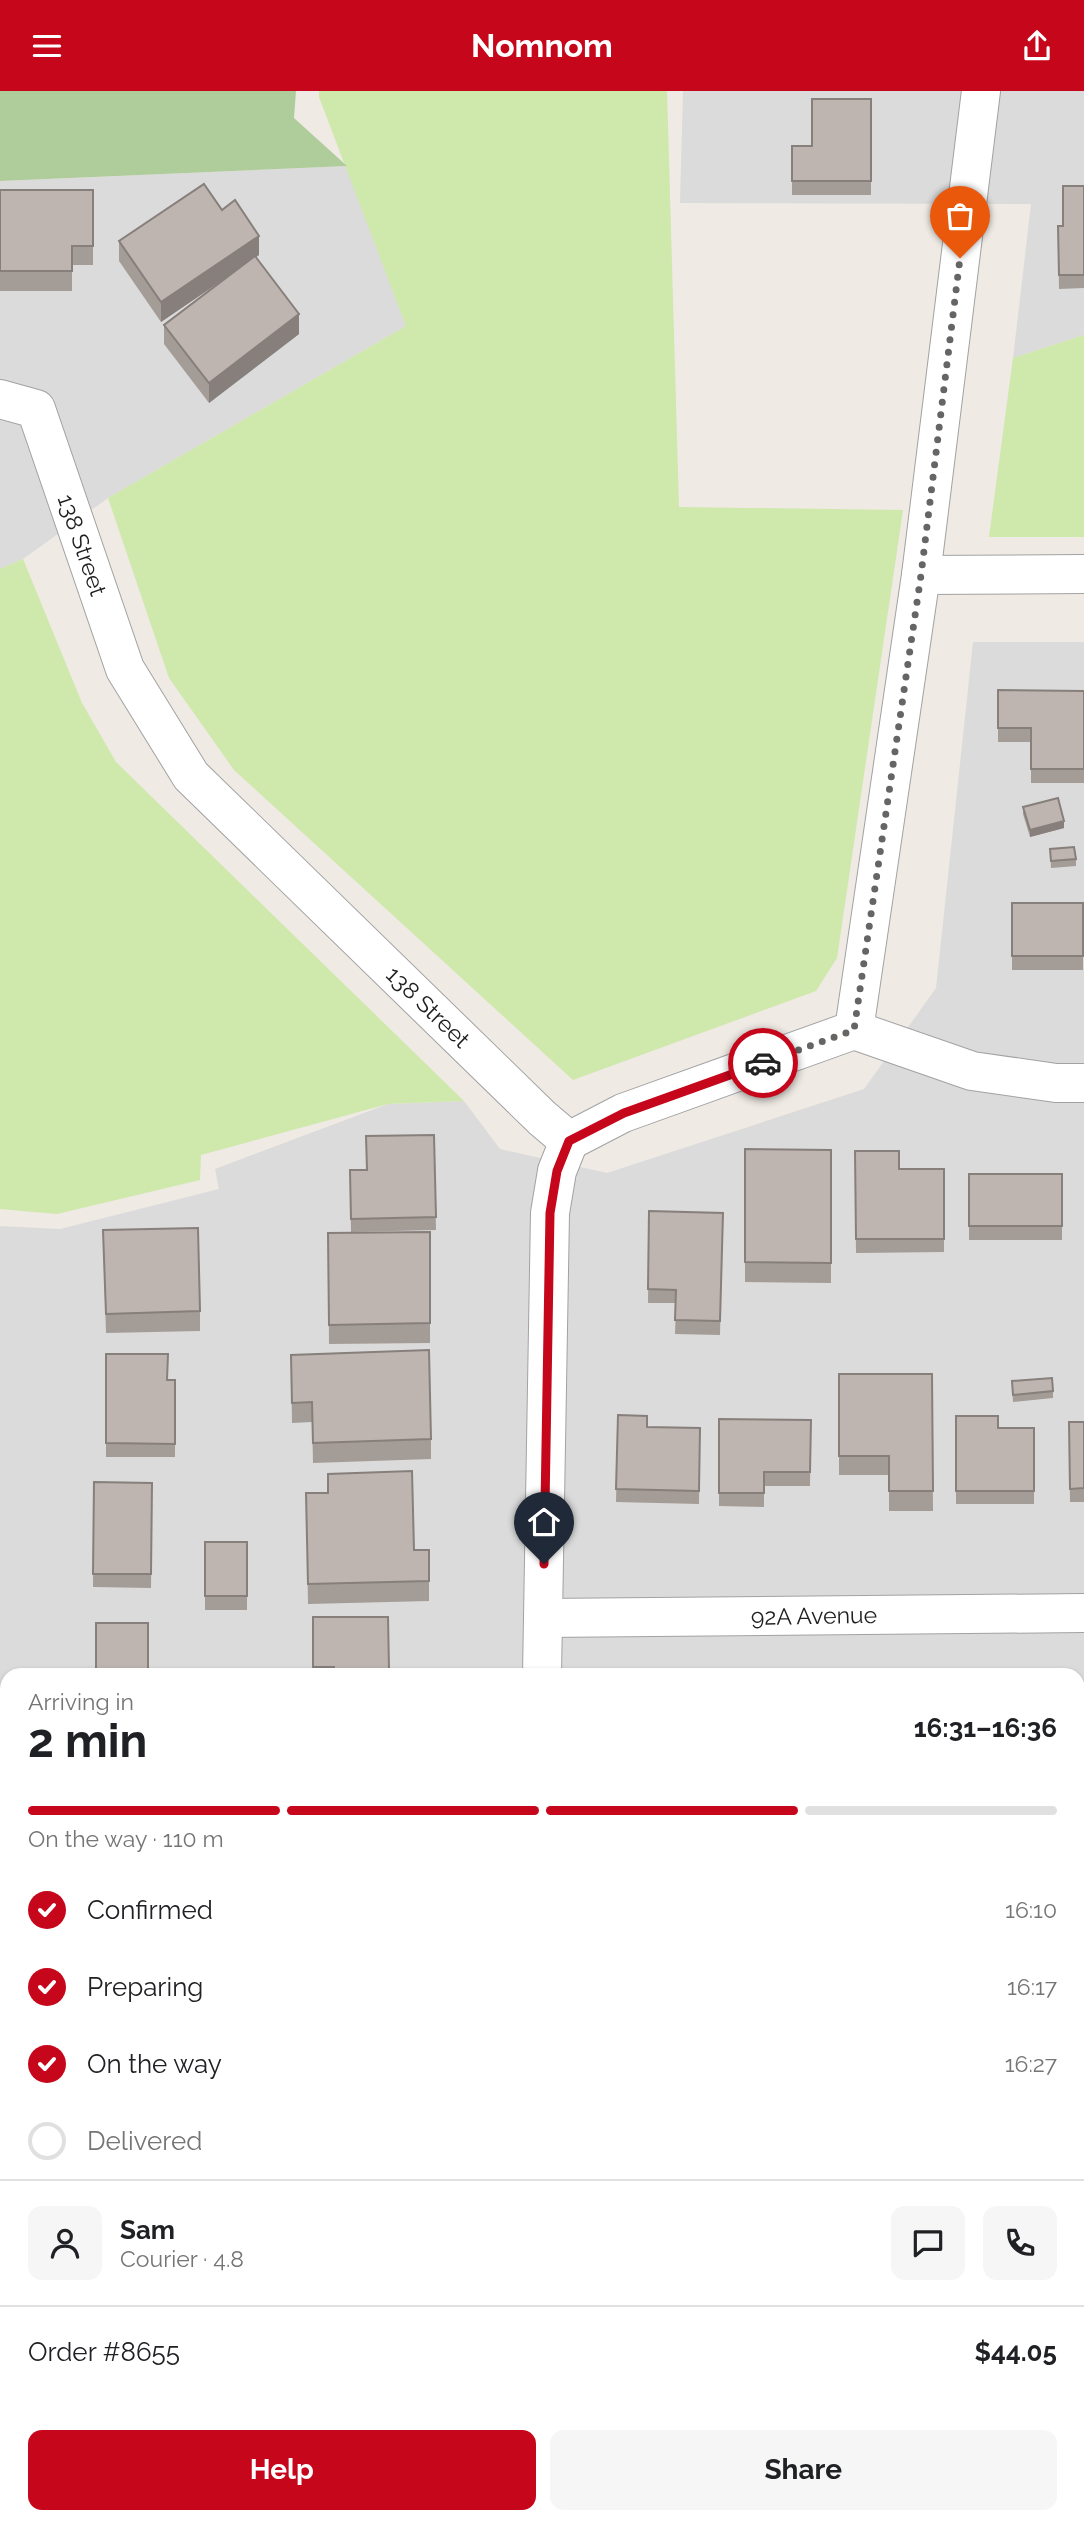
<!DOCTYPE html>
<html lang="en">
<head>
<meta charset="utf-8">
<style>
	body { margin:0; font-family:Raleway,sans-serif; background:#f6f6f6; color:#202124; height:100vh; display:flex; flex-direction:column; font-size:26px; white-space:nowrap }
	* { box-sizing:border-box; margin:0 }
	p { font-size:23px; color:#757577 }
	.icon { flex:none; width:38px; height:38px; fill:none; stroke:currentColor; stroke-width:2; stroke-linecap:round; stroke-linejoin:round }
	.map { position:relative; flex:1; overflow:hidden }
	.sheet { position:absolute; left:0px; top:1577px; width:1085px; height:856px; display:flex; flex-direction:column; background:#fff; border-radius:21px 21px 0 0; box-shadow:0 2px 5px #0004 }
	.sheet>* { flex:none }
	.pin { position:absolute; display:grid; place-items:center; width:60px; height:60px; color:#fff; margin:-72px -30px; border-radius:50% 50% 50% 0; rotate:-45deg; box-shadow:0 0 7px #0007 }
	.pin .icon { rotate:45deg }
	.courier { position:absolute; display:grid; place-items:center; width:70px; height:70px; margin:-35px; border:5px solid #c6061a; border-radius:50%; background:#fff; color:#222; box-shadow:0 2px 9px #0007 }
	.overview em { font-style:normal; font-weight:700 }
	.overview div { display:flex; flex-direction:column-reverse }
	.overview { display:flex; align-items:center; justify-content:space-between; height:119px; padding:0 28px }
	h1 { font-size:46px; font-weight:700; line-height:52px }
	.bar { display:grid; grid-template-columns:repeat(4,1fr); gap:10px 7px; align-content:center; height:84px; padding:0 28px }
	.bar i { height:9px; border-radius:5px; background:#e0e0e0 }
	.bar .active { background:#c6061a }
	.bar p { grid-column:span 4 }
	.line { display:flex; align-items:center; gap:18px; padding:0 28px; border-top:2px solid #e0e0e0 }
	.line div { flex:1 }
	.round { display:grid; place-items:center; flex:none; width:74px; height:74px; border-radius:14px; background:#f6f6f6 }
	ol { padding:0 28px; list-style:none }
	li { display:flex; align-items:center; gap:21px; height:77px }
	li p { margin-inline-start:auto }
	li .icon { padding:7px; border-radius:50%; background:#c6061a; color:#fff; stroke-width:4 }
	li:last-child { color:#757577 }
	li i { width:38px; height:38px; border:4px solid #e0e0e0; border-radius:50% }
	.primary-button { display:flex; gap:14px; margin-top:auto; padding:14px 28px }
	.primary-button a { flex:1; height:80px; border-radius:14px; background:#c6061a; color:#fff; font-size:28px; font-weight:700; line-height:80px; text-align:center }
	.primary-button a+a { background:#f6f6f6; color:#202124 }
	header { display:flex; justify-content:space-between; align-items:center; height:91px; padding:0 28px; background:#c6061a; color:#fff; font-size:32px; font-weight:700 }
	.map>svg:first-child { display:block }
	.residential { fill:#dcdbdb; fill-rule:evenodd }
	.grass { fill:#cfe8ab }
	.forest { fill:#aecd9a }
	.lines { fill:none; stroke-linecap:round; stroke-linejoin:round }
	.lane-casing { stroke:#a2a2a2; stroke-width:24 }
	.street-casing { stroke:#a2a2a2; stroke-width:40 }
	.secondary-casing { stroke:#727208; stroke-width:40 }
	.lane { stroke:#fff; stroke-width:23 }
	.street { stroke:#fff; stroke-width:38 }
	.secondary { stroke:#f8f4b9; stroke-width:38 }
	.wall { fill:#a49c97 }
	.shaded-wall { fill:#867f7b }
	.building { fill:#bfb5b0; stroke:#867f7b; stroke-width:2 }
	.done { stroke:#676563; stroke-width:7; stroke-dasharray:0 12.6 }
	.route { stroke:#c6061a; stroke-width:9 }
	.labels { text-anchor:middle; stroke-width:7; stroke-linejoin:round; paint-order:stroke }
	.street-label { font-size:23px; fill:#1e1e1e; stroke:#fff }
</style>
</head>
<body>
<header><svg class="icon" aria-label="menu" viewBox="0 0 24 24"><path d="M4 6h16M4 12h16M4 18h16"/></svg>Nomnom<svg class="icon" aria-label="share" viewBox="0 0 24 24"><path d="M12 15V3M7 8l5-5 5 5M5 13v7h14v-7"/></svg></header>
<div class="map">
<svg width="1084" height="2431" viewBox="0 0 1084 2431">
	<rect width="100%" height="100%" fill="#efeae4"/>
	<!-- residential -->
	<g class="residential">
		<path d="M683,0h401v244l-71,23 18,-154 -351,-1z"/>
		<path d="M347,75l59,160 -298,172 -85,61 -23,10v-388z"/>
		<path d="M973,551h111v1880h-1084v-1296l60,3 159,-40 -4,-20 173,-65 76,-3 36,48 107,24 257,-84 72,-101zM7,1584h1071v842h-1071z"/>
	</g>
	<!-- grass -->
	<g class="grass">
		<path d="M319,0h348l12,416 224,3 -66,448 -21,33 -243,89 -339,-310 -65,-92 -61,-180 298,-172 -87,-229z"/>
		<path d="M1084,244v202h-95l24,-179z"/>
		<path d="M23,468l59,144 34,59 348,339 -76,3 -187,51 -1,25 -143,34 -57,-5v-640z"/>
	</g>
	<!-- forest -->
	<path class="forest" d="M0,0h296l-2,27 53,48 -347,15z"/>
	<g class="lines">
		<defs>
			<g id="lane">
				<path d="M0,2360h7"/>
				<path d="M1041,2426v5"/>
			</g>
			<g id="street">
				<path d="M0,308l36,10 89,260 66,107 351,342 27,23"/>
				<path d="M921,484l163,-1"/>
				<path d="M854,939l67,-455 60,-484"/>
				<path d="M854,939l118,41 84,12h28"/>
				<path d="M569,1050l54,-28 231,-83"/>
				<path d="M543,1527l541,-5"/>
				<path d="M542,1584l8,-462 7,-42 12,-30"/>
				<path d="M480,2431l2,-5"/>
			</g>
			<g id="secondary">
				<path d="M1078,2068l6,-1"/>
				<path d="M0,2076h7"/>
			</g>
		</defs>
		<!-- lane casing -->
		<use href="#lane" class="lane-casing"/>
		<!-- street casing -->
		<use href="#street" class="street-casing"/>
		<!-- secondary casing -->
		<use href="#secondary" class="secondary-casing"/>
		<!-- lane -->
		<use href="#lane" class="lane"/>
		<!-- street -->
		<use href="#street" class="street"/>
		<!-- secondary -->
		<use href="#secondary" class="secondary"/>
	</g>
	<!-- wall -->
	<g class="wall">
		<path d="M871,8v96h-79v-49h20z"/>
		<path d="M1084,95v102l-25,1 -1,-63h5z"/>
		<path d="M0,99h93v75h-21v26h-72z"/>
		<path d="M222,119l37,45 -3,2 43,77 -90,69 -45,-59v-19l62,-47 -65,44 -42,-61v-20z"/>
		<path d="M998,599l86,1v92h-53v-41h-33z"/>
		<path d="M1023,716l41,21 -34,9 -7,-23z"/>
		<path d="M1050,758l26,10v7l-25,2z"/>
		<rect x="1012" y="812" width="71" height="67"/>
		<path d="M434,1044l2,95 -85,2 -1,-62h16z"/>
		<path d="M745,1058l86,1v133l-86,-1z"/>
		<path d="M855,1060l44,18h45v83l-88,1z"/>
		<rect x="969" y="1083" width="93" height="66"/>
		<path d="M649,1120l74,2 -3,122 -45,-1 1,-31h-28z"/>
		<path d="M103,1139l97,81v20l-94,2z"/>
		<path d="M430,1141v111l-101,1 -1,-111z"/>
		<path d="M106,1263l61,26h8v77h-69z"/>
		<path d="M291,1264l140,84v20l-118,4 -1,-41 -20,1z"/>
		<path d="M839,1283h93l1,137h-44v-36h-50z"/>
		<path d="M1012,1290l41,10v7l-40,4z"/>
		<path d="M618,1324l29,12 53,1 -1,76 -83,-2z"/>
		<path d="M956,1325l42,12h36v76h-78z"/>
		<path d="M719,1328l92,1 -1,66h-46v21l-45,-1z"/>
		<path d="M1069,1331h15v80h-14z"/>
		<path d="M94,1391l58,1 -1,105 -58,-1z"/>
		<path d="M306,1402l108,57h15v51l-121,3z"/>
		<rect x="205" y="1451" width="42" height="68"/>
		<path d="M313,1526l76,52 38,6h-114z"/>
		<rect x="1078" y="1883" width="6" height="82"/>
		<path d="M7,2186v113h-5l-2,-112z"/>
		<rect x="616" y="2426" width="90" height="5"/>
	</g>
	<!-- shaded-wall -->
	<g class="shaded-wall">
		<path d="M259,145v19l-98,67v-20z"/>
		<path d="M299,223v20l-90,69v-20z"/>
		<path d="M1064,730v7l-34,9v-7z"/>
	</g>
	<!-- building -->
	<g class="building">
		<path d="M812,8h59v82h-79v-35h20z"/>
		<path d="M204,93l18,26 13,-10 24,36 -98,66 -42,-61z"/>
		<path d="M1063,95h21v89h-25l-1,-49h5z"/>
		<path d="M0,99h93v56h-21v25h-72z"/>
		<path d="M255,165l44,58 -90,69 -45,-58z"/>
		<path d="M998,599l86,1v78h-53v-41h-33z"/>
		<path d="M1058,707l6,23 -34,9 -7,-23z"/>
		<path d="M1074,756l2,12 -25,2 -1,-12z"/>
		<rect x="1012" y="812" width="71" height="53"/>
		<path d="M434,1044l2,82 -85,2 -1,-49h17l-1,-34z"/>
		<path d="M745,1058l86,1v113l-86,-1z"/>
		<path d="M855,1060h44v18h45v70h-88z"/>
		<rect x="969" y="1083" width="93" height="52"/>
		<path d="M649,1120l74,2 -3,108 -45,-1 1,-30 -28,-1z"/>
		<path d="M198,1137l2,83 -94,3 -3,-84z"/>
		<path d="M430,1141v91l-101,2 -1,-92z"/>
		<path d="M429,1259l2,89 -118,4 -1,-41 -20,1 -1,-48z"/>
		<path d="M106,1263h62l-1,26h8v64l-69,-1z"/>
		<path d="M839,1283h93l1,117h-44v-35h-50z"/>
		<path d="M1052,1287l1,13 -40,4 -1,-14z"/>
		<path d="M618,1324l29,1v11l53,1 -1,63 -83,-2z"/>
		<path d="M956,1325h42v12h36v63h-78z"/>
		<path d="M719,1328l92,1 -1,52h-46v21h-45z"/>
		<path d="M1069,1331h15v66l-14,1z"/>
		<path d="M412,1380l2,79h15v31l-121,3 -2,-91h22v-19z"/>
		<path d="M94,1391l58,1 -1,91h-58z"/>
		<rect x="205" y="1451" width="42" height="54"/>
		<path d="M313,1526h75l1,52h38v6h-93v-8h-21z"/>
		<rect x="96" y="1532" width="52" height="52"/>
		<rect x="1078" y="1883" width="6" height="68"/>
		<path d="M7,2186v93l-5,1 -2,-93z"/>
		<path d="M80,2426h40l2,5h-56z"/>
		<rect x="265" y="2426" width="98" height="5"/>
		<path d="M926,2426h28l8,5h-40z"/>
	</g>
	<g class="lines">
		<!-- done -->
		<path class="done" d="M763,972l91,-33 67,-455 39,-317"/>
		<!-- route -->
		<path class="route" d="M544,1473l6,-351 7,-42 12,-30 55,-28 139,-50"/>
	</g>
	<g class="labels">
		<!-- street labels -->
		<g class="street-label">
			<text transform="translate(82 454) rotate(71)" y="8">138 Street</text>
			<text transform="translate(428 916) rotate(44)" y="8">138 Street</text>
			<text transform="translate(814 1525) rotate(-1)" y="8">92A Avenue</text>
		</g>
	</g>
</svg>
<div class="pin" style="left:960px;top:167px;background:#ea580c"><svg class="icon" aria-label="bag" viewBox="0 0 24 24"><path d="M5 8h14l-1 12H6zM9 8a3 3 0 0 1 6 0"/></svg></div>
<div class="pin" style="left:544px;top:1473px;background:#1f2937"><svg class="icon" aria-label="home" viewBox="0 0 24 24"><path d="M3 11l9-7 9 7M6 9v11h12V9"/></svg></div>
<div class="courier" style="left:763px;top:972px"><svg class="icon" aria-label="car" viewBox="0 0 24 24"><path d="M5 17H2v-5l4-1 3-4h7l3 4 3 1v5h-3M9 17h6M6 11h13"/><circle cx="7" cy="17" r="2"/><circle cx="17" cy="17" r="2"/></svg></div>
<section class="sheet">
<div class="overview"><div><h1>2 min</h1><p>Arriving in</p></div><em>16:31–16:36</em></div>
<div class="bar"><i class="active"></i><i class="active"></i><i class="active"></i><i></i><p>On the way · 110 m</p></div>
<ol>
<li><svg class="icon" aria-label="check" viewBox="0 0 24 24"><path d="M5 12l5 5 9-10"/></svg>Confirmed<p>16:10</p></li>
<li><svg class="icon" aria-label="check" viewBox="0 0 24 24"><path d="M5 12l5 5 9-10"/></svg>Preparing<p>16:17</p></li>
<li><svg class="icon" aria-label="check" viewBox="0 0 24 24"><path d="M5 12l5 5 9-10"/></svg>On the way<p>16:27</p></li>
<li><i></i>Delivered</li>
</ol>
<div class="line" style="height:126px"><a class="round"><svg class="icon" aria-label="person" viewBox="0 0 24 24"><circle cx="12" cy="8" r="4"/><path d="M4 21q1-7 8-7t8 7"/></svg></a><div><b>Sam</b><p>Courier · 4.8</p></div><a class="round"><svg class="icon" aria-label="chat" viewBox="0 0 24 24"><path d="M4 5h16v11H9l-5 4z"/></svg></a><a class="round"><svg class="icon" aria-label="phone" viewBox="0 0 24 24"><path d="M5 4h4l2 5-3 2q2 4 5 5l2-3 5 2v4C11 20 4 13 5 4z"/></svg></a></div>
<div class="line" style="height:91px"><div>Order #8655</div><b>$44.05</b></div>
<div class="primary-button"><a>Help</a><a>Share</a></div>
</section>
</div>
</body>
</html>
